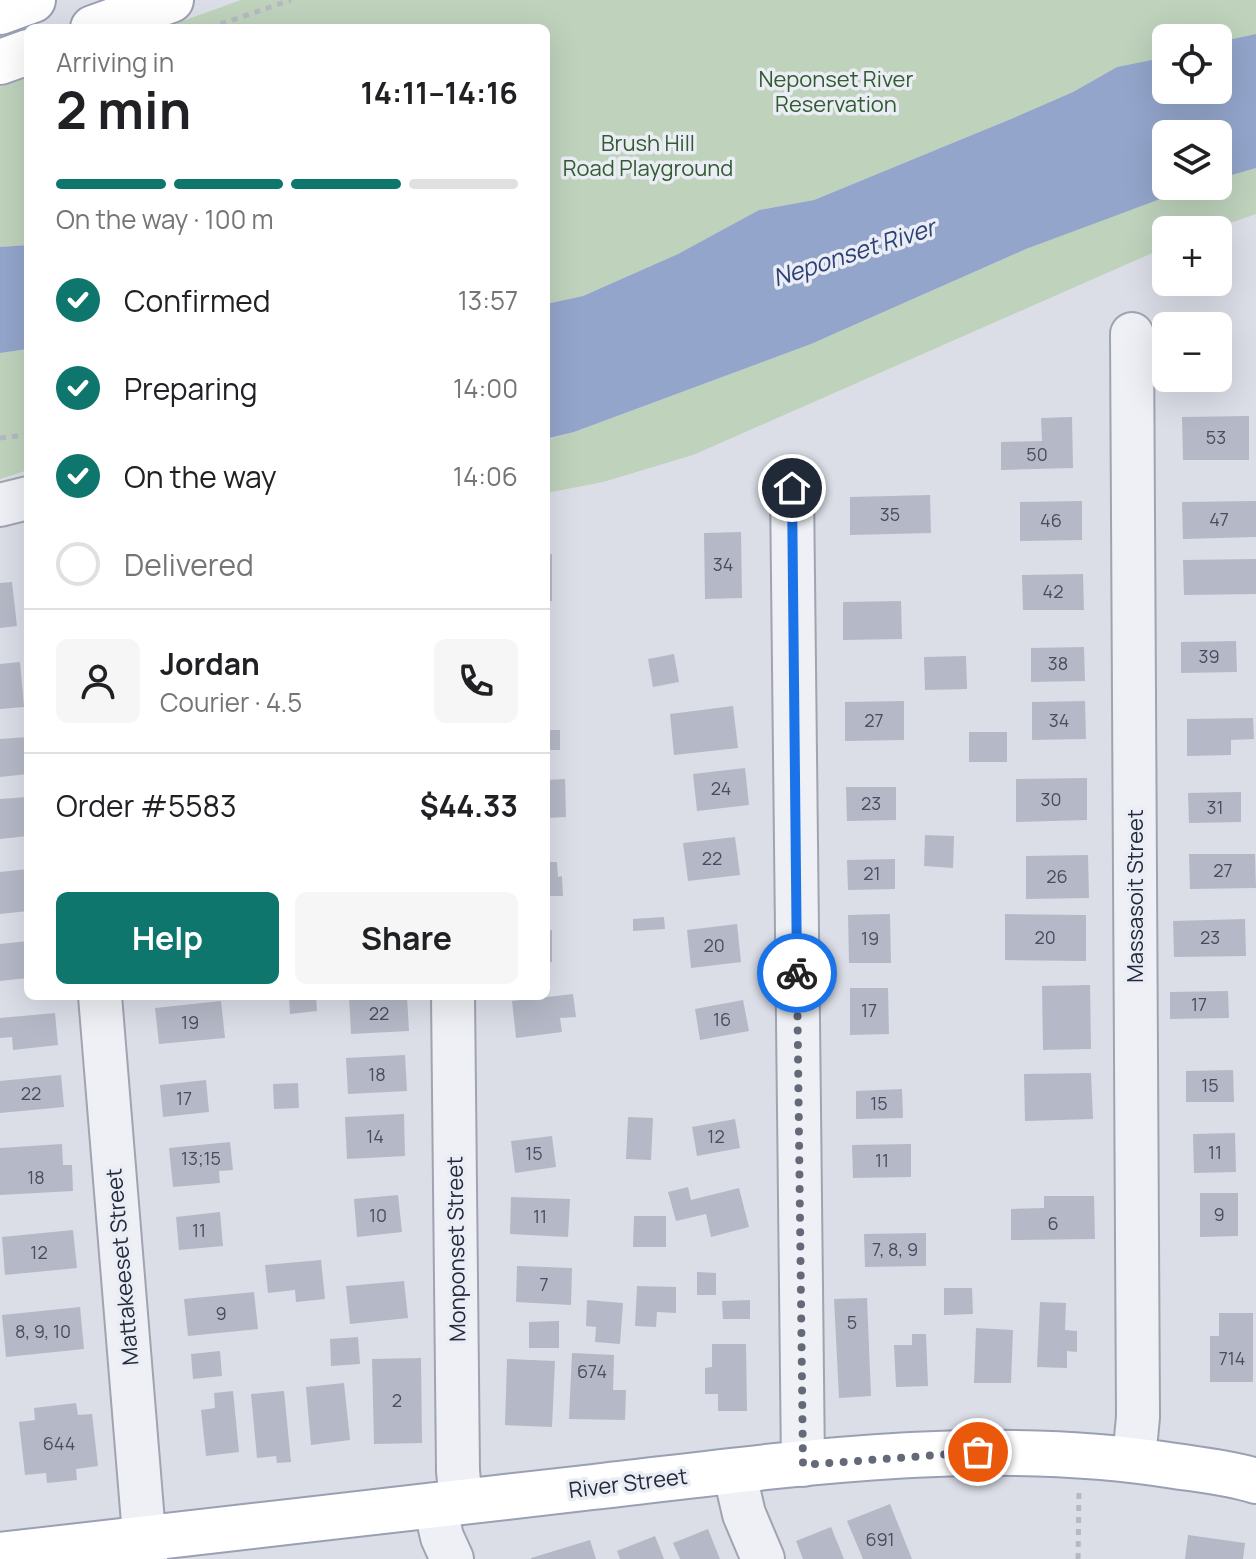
<!DOCTYPE html>
<html lang="en">
<head>
<meta charset="utf-8">
<style>
	body { margin:0; font-family:Manrope,sans-serif; background:#f6f6f6; color:#202124; height:100vh; display:flex; flex-direction:column; font-size:30px; white-space:nowrap }
	* { box-sizing:border-box; margin:0 }
	p { font-size:26px; color:#757577 }
	.icon { flex:none; width:44px; height:44px; fill:none; stroke:currentColor; stroke-width:2; stroke-linecap:round; stroke-linejoin:round }
	.map { position:relative; flex:1; overflow:hidden }
	.side { position:absolute; left:24px; top:24px; width:526px; height:976px; display:flex; flex-direction:column; background:#fff; border-radius:12px; box-shadow:0 8px 32px #0002 }
	.side>* { flex:none }
	.fabs { position:absolute; left:1152px; top:24px; display:grid; gap:16px }
	.fabs a { display:grid; place-items:center; width:80px; height:80px; border-radius:12px; background:#fff; box-shadow:0 8px 32px #0002; font-size:40px }
	.pin { position:absolute; display:grid; place-items:center; width:68px; height:68px; color:#fff; margin:-34px; border:4px solid #fff; border-radius:50%; box-shadow:0 2px 8px #0007 }
	.courier { position:absolute; display:grid; place-items:center; width:80px; height:80px; margin:-40px; border:6px solid #1a73e8; border-radius:50%; background:#fff; color:#222; box-shadow:0 2px 10px #0007 }
	.summary em { font-style:normal; font-weight:700 }
	.summary div { display:flex; flex-direction:column-reverse }
	.summary { display:flex; align-items:center; justify-content:space-between; height:136px; padding:0 32px }
	h1 { font-size:52px; font-weight:700; line-height:60px }
	.bar { display:grid; grid-template-columns:repeat(4,1fr); gap:12px 8px; align-content:center; height:96px; padding:0 32px }
	.bar i { height:10px; border-radius:6px; background:#e0e0e0 }
	.bar .current { background:#0f766e }
	.bar p { grid-column:span 4 }
	.line { display:flex; align-items:center; gap:20px; padding:0 32px; border-top:2px solid #e0e0e0 }
	.line div { flex:1 }
	.round { display:grid; place-items:center; flex:none; width:84px; height:84px; border-radius:12px; background:#f6f6f6 }
	ol { padding:0 32px; list-style:none }
	li { display:flex; align-items:center; gap:24px; height:88px }
	li p { margin-inline-start:auto }
	li .icon { padding:8px; border-radius:50%; background:#0f766e; color:#fff; stroke-width:4 }
	li:last-child { color:#757577 }
	li i { width:44px; height:44px; border:4px solid #e0e0e0; border-radius:50% }
	.button { display:flex; gap:16px; margin-top:auto; padding:16px 32px }
	.button a { flex:1; height:92px; border-radius:12px; background:#0f766e; color:#fff; font-size:32px; font-weight:700; line-height:92px; text-align:center }
	.button a+a { background:#f6f6f6; color:#202124 }
	.map>svg:first-child { display:block }
	.green { fill:#bed2bc }
	.water { fill:#93a5cb }
	.building { fill:#b5b9c7 }
	.lines { fill:none; stroke-linecap:round; stroke-linejoin:round }
	.minor-casing { stroke:#a0a4b1; stroke-width:46 }
	.major-casing { stroke:#9aa0b4; stroke-width:48 }
	.path { stroke:#b5b9c2; stroke-width:5; stroke-dasharray:6 6; stroke-linecap:butt }
	.minor { stroke:#eef0f5; stroke-width:42 }
	.major { stroke:#fff; stroke-width:44 }
	.done { stroke:#646979; stroke-width:8; stroke-dasharray:0 14.4 }
	.route { stroke:#1a73e8; stroke-width:10 }
	.labels { text-anchor:middle; stroke-width:7; stroke-linejoin:round; paint-order:stroke }
	.number-label { font-size:18px; fill:#484e60 }
	.park-label { font-size:22px; fill:#325b31; stroke:#ebedf5 }
	.street-label { font-size:22px; fill:#242a3e; stroke:#ebedf5 }
	.water-label { font-size:24px; font-style:italic; fill:#2c4175; stroke:#ebedf5 }
</style>
</head>
<body>
<div class="map">
<svg width="1256" height="1559" viewBox="0 0 1256 1559">
	<rect width="100%" height="100%" fill="#dbdee7"/>
	<!-- green -->
	<g class="green">
		<path d="M241,0h1015v34l-38,8v-4h-52v19l-49,10 -44,25 -62,27 -197,81 -55,10 -81,44 -95,42 -37,8v-276h-383z"/>
		<path d="M28,77v168l-28,2v-160z"/>
		<path d="M1256,168v46l-46,16h-44v17l-473,208 -90,27 -57,11v-53l28,-8 237,-88 215,-95 103,-40 66,-23h23v-7z"/>
		<path d="M28,349v121l-28,9v-126z"/>
	</g>
	<!-- water -->
	<g class="water">
		<path d="M1256,34v134l-38,11v-45h-52v52h29l-169,63 -215,95 -237,88 -28,7v-135l37,-8 95,-42 81,-44 55,-10 197,-81 62,-27 44,-25 49,-10v33h52v-48z"/>
		<path d="M28,245v104l-28,4v-106z"/>
	</g>
	<!-- building -->
	<g class="building">
		<path d="M1218,324h13l-1,40 -12,-1z"/>
		<path d="M1249,416v44h-66l-1,-43z"/>
		<path d="M1072,417l1,51 -72,2v-28l41,-1 -1,-23z"/>
		<path d="M930,495l1,38 -81,2v-38z"/>
		<path d="M1082,501v39l-62,1v-39z"/>
		<path d="M1256,501v36l-73,2 -1,-37z"/>
		<path d="M741,532l1,66 -37,1 -1,-66z"/>
		<rect x="546" y="554" width="6" height="47"/>
		<path d="M1256,559v35l-72,1 -1,-35z"/>
		<path d="M1083,574l1,36h-61l-1,-35z"/>
		<path d="M12,582l5,44 -17,2v-45z"/>
		<path d="M901,601l1,38 -59,1v-38z"/>
		<path d="M1236,641l1,31 -56,1v-31z"/>
		<path d="M546,646h3l1,35h-4z"/>
		<path d="M1084,647l1,34 -54,1v-34z"/>
		<path d="M674,654l5,28 -26,5 -5,-28z"/>
		<path d="M966,656l1,33 -42,1 -1,-33z"/>
		<path d="M20,662l4,45 -24,2v-45z"/>
		<path d="M904,701v39l-59,1v-39z"/>
		<path d="M1085,701l1,38 -54,1v-38z"/>
		<path d="M733,706l5,42 -64,7 -4,-41z"/>
		<path d="M1253,718l1,21 -23,1v15l-44,1v-37z"/>
		<rect x="546" y="730" width="14" height="20"/>
		<rect x="969" y="732" width="38" height="30"/>
		<path d="M28,737v37l-28,3v-38z"/>
		<path d="M745,768l4,37 -52,6 -4,-37z"/>
		<path d="M1087,778v42l-71,2v-43z"/>
		<path d="M565,779l1,38 -20,1v-38z"/>
		<path d="M846,787h50v33l-49,1z"/>
		<path d="M1241,792v30l-52,1 -1,-30z"/>
		<path d="M28,797v39l-28,3v-40z"/>
		<path d="M925,835l29,1 -1,32 -29,-2z"/>
		<path d="M735,837l5,38 -52,6 -5,-38z"/>
		<path d="M1189,854h66l1,34 -66,1z"/>
		<path d="M1088,855l1,43 -63,1v-43z"/>
		<path d="M895,859v30l-47,1 -1,-30z"/>
		<path d="M546,862h11l1,15 4,-1 1,20h-17z"/>
		<path d="M28,869v42l-28,3v-42z"/>
		<path d="M890,914l1,49h-42l-1,-48z"/>
		<path d="M1005,914l81,1v46l-81,-1z"/>
		<path d="M664,917l1,12 -32,2v-12z"/>
		<path d="M1245,919l1,37 -72,1 -1,-36z"/>
		<path d="M737,924l4,38 -50,6 -4,-38z"/>
		<rect x="546" y="930" width="6" height="32"/>
		<path d="M28,941v37l-28,3v-37z"/>
		<path d="M1090,985l1,64 -48,1 -1,-64z"/>
		<path d="M850,988h38l1,46 -39,1z"/>
		<path d="M1228,991l1,27 -59,1v-27z"/>
		<path d="M573,994l3,23 -16,1 2,14 -46,6 -4,-37z"/>
		<path d="M289,996h27l1,15 -27,3z"/>
		<path d="M349,996h58l2,35 -58,3z"/>
		<path d="M743,1000l6,31 -49,9 -5,-31z"/>
		<path d="M221,1001l4,37 -66,6 -4,-36z"/>
		<path d="M55,1013l3,32 -45,5 -1,-13 -12,1v-20z"/>
		<path d="M405,1055l2,36 -59,3 -2,-36z"/>
		<path d="M1233,1070l1,32h-48v-31z"/>
		<path d="M1091,1073l2,46 -68,2 -1,-47z"/>
		<path d="M61,1075l3,32 -64,6v-32z"/>
		<path d="M206,1080l3,32 -46,5 -3,-32z"/>
		<path d="M298,1083l1,25 -25,1 -1,-25z"/>
		<path d="M902,1089l1,29 -47,1v-28z"/>
		<path d="M404,1114l1,42 -58,3 -2,-42z"/>
		<path d="M628,1117l25,1 -2,42 -25,-1z"/>
		<path d="M735,1119l5,29 -43,8 -5,-29z"/>
		<path d="M1235,1133l1,39 -42,1 -1,-39z"/>
		<path d="M552,1136l4,31 -41,6 -4,-32z"/>
		<path d="M230,1142l3,28 -14,1 1,12 -47,4 -4,-39z"/>
		<path d="M62,1144l1,21h9l1,26 -73,4v-47z"/>
		<path d="M911,1144v33l-58,1 -1,-33z"/>
		<path d="M688,1187l3,13 48,-12 10,39 -38,10 -5,-23 -30,7 -8,-29z"/>
		<path d="M1200,1193h38v43l-38,1z"/>
		<path d="M398,1195l4,37 -45,5 -3,-38z"/>
		<path d="M1044,1196h50l1,43 -84,1v-31l33,-1z"/>
		<path d="M511,1197l59,2 -2,38 -58,-3z"/>
		<path d="M220,1212l3,34 -44,4 -3,-33z"/>
		<path d="M634,1216h32v31h-33z"/>
		<path d="M73,1230l4,38 -72,7 -3,-38z"/>
		<path d="M926,1233v33l-61,1 -1,-33z"/>
		<path d="M321,1260l4,39 -29,3 -1,-12 -27,3 -3,-28z"/>
		<path d="M517,1266l55,2 -1,37 -55,-3z"/>
		<path d="M697,1272l19,1v22h-19z"/>
		<path d="M404,1281l4,37 -58,6 -4,-38z"/>
		<path d="M637,1286l39,1v26l-19,-1 -1,15 -21,-1z"/>
		<path d="M944,1288h28l1,26 -29,1z"/>
		<path d="M254,1292l4,37 -70,7 -4,-37z"/>
		<path d="M867,1298l4,98 -32,2 -5,-99z"/>
		<path d="M587,1300l36,3 -3,41 -25,-2 1,-15 -10,-1z"/>
		<path d="M750,1300v19h-27l-1,-18z"/>
		<path d="M1040,1302l26,1 -1,27 12,1v21l-10,-1v17l-30,-1z"/>
		<path d="M80,1307l4,42 -78,8 -4,-42z"/>
		<path d="M1219,1313h34v69h-43v-46h9z"/>
		<path d="M559,1321v27h-30v-26z"/>
		<path d="M976,1328l37,2 -2,53h-37z"/>
		<path d="M912,1334h14l2,52 -32,1 -2,-42h18z"/>
		<path d="M358,1337l2,27 -29,2 -1,-27z"/>
		<path d="M712,1344h34l1,67h-29v-17h-13v-26l7,-1z"/>
		<path d="M220,1351l2,25 -29,3 -2,-25z"/>
		<path d="M572,1353l42,2 -1,35h13l-1,30 -56,-1z"/>
		<path d="M421,1358l1,85 -48,1 -2,-85z"/>
		<path d="M507,1359l48,2 -3,66 -47,-2z"/>
		<path d="M344,1383l6,57 -39,5 -5,-58z"/>
		<path d="M233,1391l6,61 -33,4 -5,-46 14,-2 -1,-15z"/>
		<path d="M284,1391l7,71 -14,1 -1,-7 -19,2 -6,-64z"/>
		<path d="M76,1403l2,12 14,-1 6,52 -22,3 1,11 -30,3 -1,-10 -21,2 -6,-53 16,-2 -1,-12z"/>
		<path d="M890,1504l22,55h-49l-16,-38z"/>
		<path d="M831,1527l13,32h-41l-7,-18z"/>
		<path d="M708,1529l12,30h-40l-7,-16z"/>
		<path d="M1188,1535l57,8 -2,16h-58z"/>
		<path d="M655,1536l9,23h-44l-3,-8z"/>
		<path d="M590,1540l6,19h-65v-1z"/>
	</g>
	<g class="lines">
		<defs>
			<g id="minor">
				<path d="M1132,334l6,1083 -4,42"/>
				<path d="M792,488l11,977"/>
				<path d="M0,505l28,-7"/>
				<path d="M100,996l46,563"/>
				<path d="M453,996l5,475 3,31"/>
				<path d="M734,1471l10,43 19,45"/>
				<path d="M435,1506l7,31 10,22"/>
			</g>
			<g id="major">
				<path d="M0,12l33,-12"/>
				<path d="M93,28l78,-28"/>
				<path d="M0,62l28,-10"/>
				<path d="M0,1555c198,-23 395,-45 593,-68 193,-22 389,-52 582,-21 27,4 55,7 81,15"/>
			</g>
		</defs>
		<!-- minor casing -->
		<use href="#minor" class="minor-casing"/>
		<!-- major casing -->
		<use href="#major" class="major-casing"/>
		<!-- path -->
		<g class="path">
			<path d="M209,28l82,-28"/>
			<path d="M0,438l28,-3"/>
			<path d="M1078,1559l1,-68"/>
		</g>
		<!-- minor -->
		<use href="#minor" class="minor"/>
		<!-- major -->
		<use href="#major" class="major"/>
	</g>
	<g class="lines">
		<!-- done -->
		<path class="done" d="M797,973l6,492 175,-13"/>
		<!-- route -->
		<path class="route" d="M792,488l5,485"/>
	</g>
	<g class="labels">
		<!-- number labels -->
		<g class="number-label">
			<text x="1216" y="444">53</text>
			<text x="1037" y="461">50</text>
			<text x="890" y="521">35</text>
			<text x="1219" y="526">47</text>
			<text x="1051" y="527">46</text>
			<text x="723" y="571">34</text>
			<text x="1053" y="598">42</text>
			<text x="1209" y="663">39</text>
			<text x="1058" y="670">38</text>
			<text x="874" y="727">27</text>
			<text x="1059" y="727">34</text>
			<text x="721" y="795">24</text>
			<text x="1051" y="806">30</text>
			<text x="871" y="810">23</text>
			<text x="1215" y="814">31</text>
			<text x="712" y="865">22</text>
			<text x="1223" y="877">27</text>
			<text x="872" y="880">21</text>
			<text x="1057" y="883">26</text>
			<text x="1045" y="944">20</text>
			<text x="1210" y="944">23</text>
			<text x="870" y="945">19</text>
			<text x="714" y="952">20</text>
			<text x="1199" y="1011">17</text>
			<text x="869" y="1017">17</text>
			<text x="379" y="1020">22</text>
			<text x="722" y="1026">16</text>
			<text x="190" y="1029">19</text>
			<text x="377" y="1081">18</text>
			<text x="1210" y="1092">15</text>
			<text x="31" y="1100">22</text>
			<text x="184" y="1105">17</text>
			<text x="879" y="1110">15</text>
			<text x="375" y="1143">14</text>
			<text x="716" y="1143">12</text>
			<text x="1215" y="1159">11</text>
			<text x="534" y="1160">15</text>
			<text x="201" y="1165">13;15</text>
			<text x="882" y="1167">11</text>
			<text x="36" y="1184">18</text>
			<text x="1219" y="1221">9</text>
			<text x="378" y="1222">10</text>
			<text x="540" y="1223">11</text>
			<text x="1053" y="1230">6</text>
			<text x="199" y="1237">11</text>
			<text x="895" y="1256">7, 8, 9</text>
			<text x="39" y="1259">12</text>
			<text x="544" y="1291">7</text>
			<text x="221" y="1320">9</text>
			<text x="852" y="1329">5</text>
			<text x="43" y="1338">8, 9, 10</text>
			<text x="1232" y="1365">714</text>
			<text x="592" y="1378">674</text>
			<text x="397" y="1407">2</text>
			<text x="59" y="1450">644</text>
			<text x="880" y="1546">691</text>
		</g>
		<!-- park labels -->
		<g class="park-label">
			<text x="836" y="87">Neponset River<tspan x="836" dy="25">Reservation</tspan></text>
			<text x="648" y="151">Brush Hill<tspan x="648" dy="25">Road Playground</tspan></text>
		</g>
		<!-- street labels -->
		<g class="street-label">
			<text transform="translate(1135 896) rotate(-90)" y="8">Massasoit Street</text>
			<text transform="translate(456 1249) rotate(-91)" y="8">Monponset Street</text>
			<text transform="translate(122 1267) rotate(-95)" y="8">Mattakeeset Street</text>
			<text transform="translate(628 1483) rotate(-7)" y="8">River Street</text>
		</g>
		<!-- water labels -->
		<g class="water-label">
			<text transform="translate(854 253) rotate(-18)" y="8">Neponset River</text>
		</g>
	</g>
</svg>
<div class="fabs">
<a><svg class="icon" aria-label="locate" viewBox="0 0 24 24"><circle cx="12" cy="12" r="6"/><path d="M12 2v4M12 18v4M2 12h4M18 12h4"/></svg></a>
<a><svg class="icon" aria-label="layers" viewBox="0 0 24 24"><path d="M12 4l9 5-9 5-9-5zM3 14l9 5 9-5"/></svg></a>
<a>+</a>
<a>−</a>
</div>
<div class="pin" style="left:978px;top:1452px;background:#ea580c"><svg class="icon" aria-label="bag" viewBox="0 0 24 24"><path d="M5 8h14l-1 12H6zM9 8a3 3 0 0 1 6 0"/></svg></div>
<div class="pin" style="left:792px;top:488px;background:#1f2937"><svg class="icon" aria-label="home" viewBox="0 0 24 24"><path d="M3 11l9-7 9 7M6 9v11h12V9"/></svg></div>
<div class="courier" style="left:797px;top:973px"><svg class="icon" aria-label="bike" viewBox="0 0 24 24"><circle cx="6" cy="16" r="4"/><circle cx="18" cy="16" r="4"/><path d="M6 16l4-8h5l3 8M10 8l3 8H6M13 5h3"/></svg></div>
<section class="side">
<div class="summary"><div><h1>2 min</h1><p>Arriving in</p></div><em>14:11–14:16</em></div>
<div class="bar"><i class="current"></i><i class="current"></i><i class="current"></i><i></i><p>On the way · 100 m</p></div>
<ol>
<li><svg class="icon" aria-label="check" viewBox="0 0 24 24"><path d="M5 12l5 5 9-10"/></svg>Confirmed<p>13:57</p></li>
<li><svg class="icon" aria-label="check" viewBox="0 0 24 24"><path d="M5 12l5 5 9-10"/></svg>Preparing<p>14:00</p></li>
<li><svg class="icon" aria-label="check" viewBox="0 0 24 24"><path d="M5 12l5 5 9-10"/></svg>On the way<p>14:06</p></li>
<li><i></i>Delivered</li>
</ol>
<div class="line" style="height:144px"><a class="round"><svg class="icon" aria-label="person" viewBox="0 0 24 24"><circle cx="12" cy="8" r="4"/><path d="M4 21q1-7 8-7t8 7"/></svg></a><div><b>Jordan</b><p>Courier · 4.5</p></div><a class="round"><svg class="icon" aria-label="phone" viewBox="0 0 24 24"><path d="M5 4h4l2 5-3 2q2 4 5 5l2-3 5 2v4C11 20 4 13 5 4z"/></svg></a></div>
<div class="line" style="height:104px"><div>Order #5583</div><b>$44.33</b></div>
<div class="button"><a>Help</a><a>Share</a></div>
</section>
</div>
</body>
</html>
